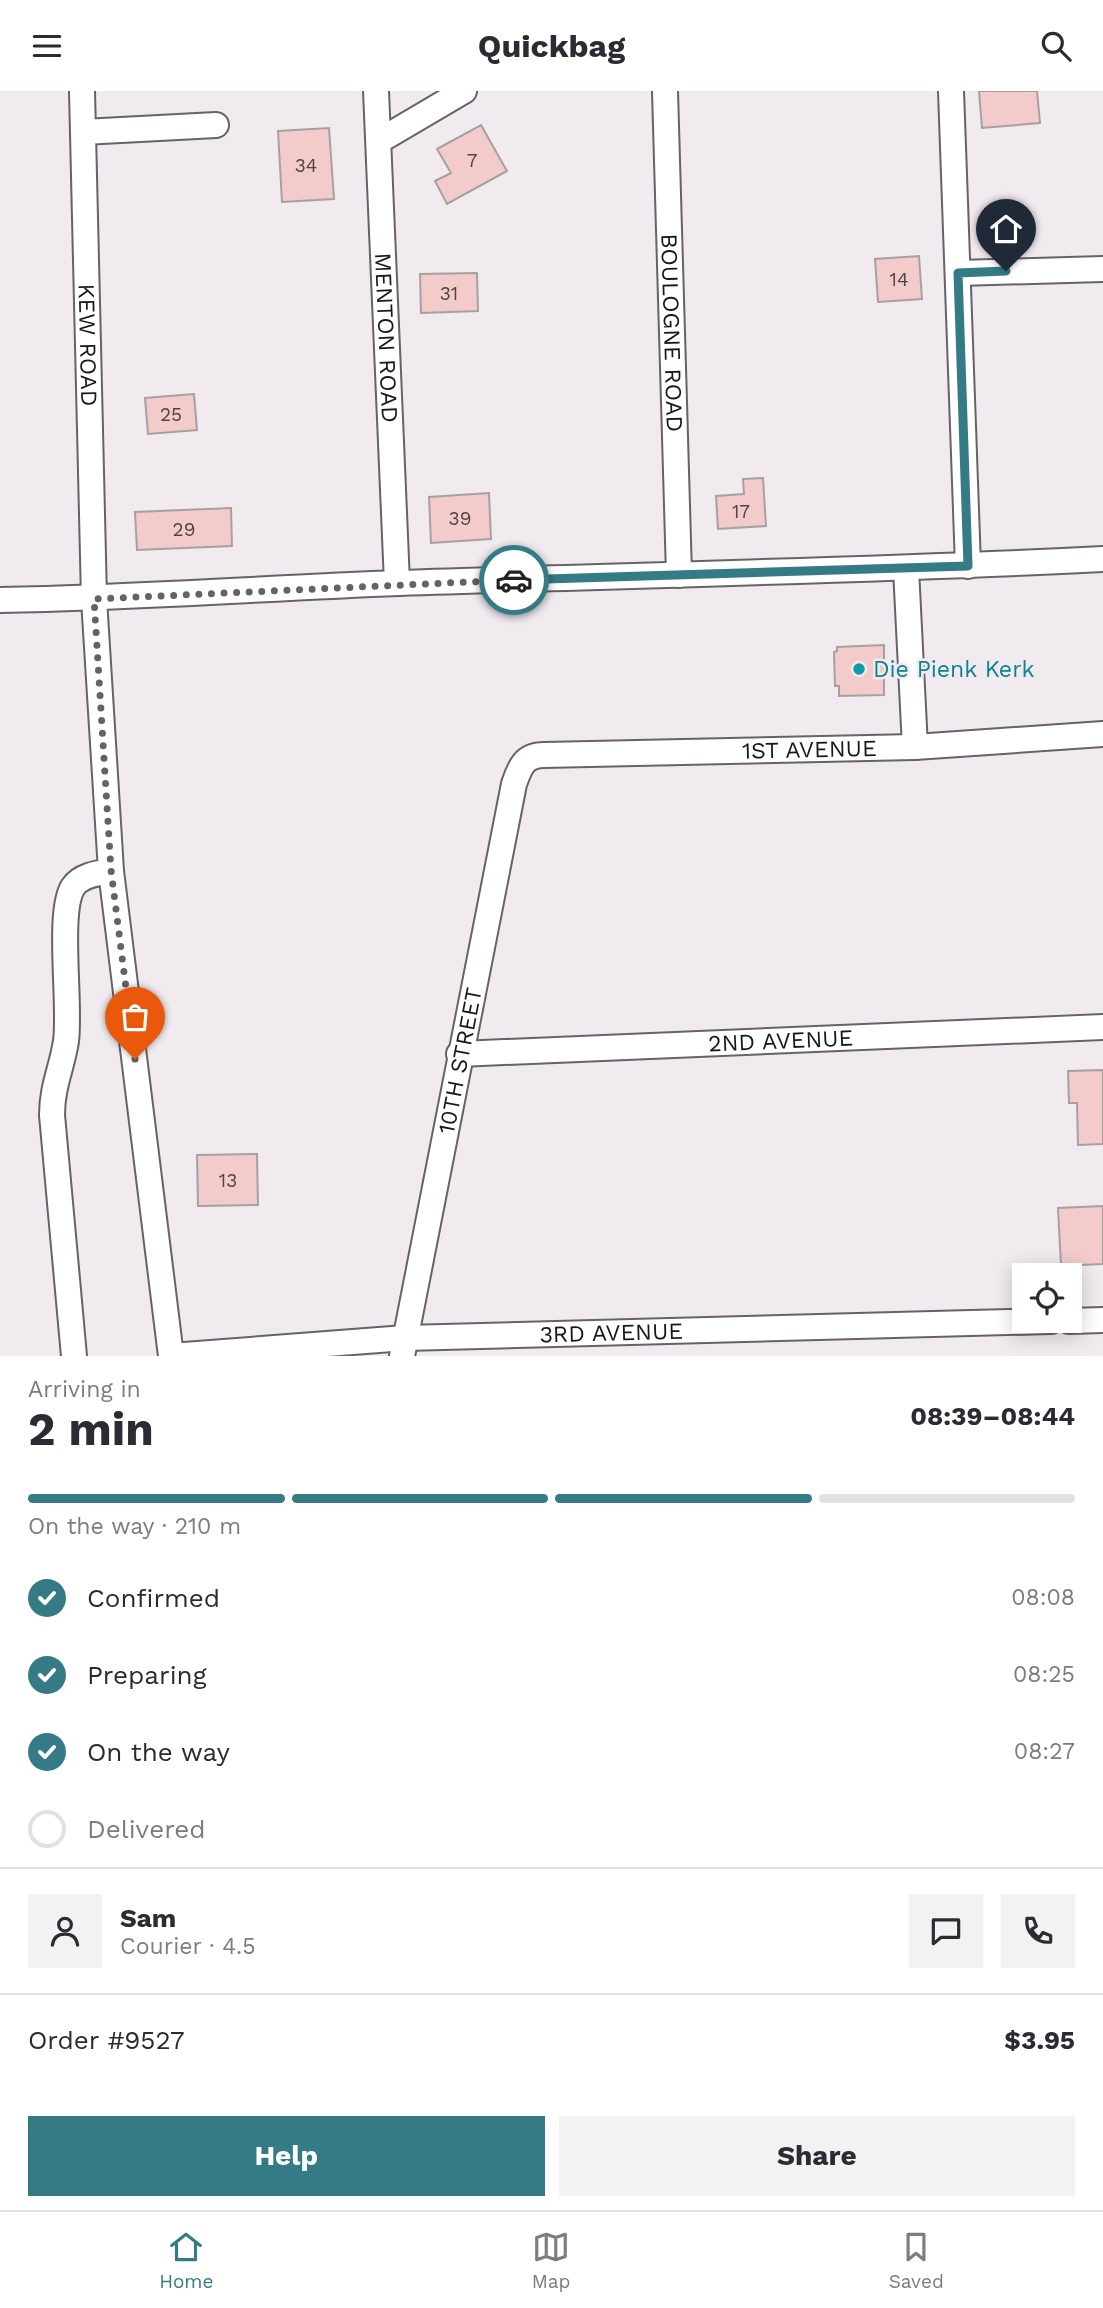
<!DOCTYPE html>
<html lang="en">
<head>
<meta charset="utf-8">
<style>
	body { margin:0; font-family:"Work Sans",sans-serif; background:#f2f2f3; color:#2b2b33; height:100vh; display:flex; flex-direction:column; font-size:26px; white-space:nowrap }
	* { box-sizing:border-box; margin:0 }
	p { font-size:23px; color:#7c7c81 }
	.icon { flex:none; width:38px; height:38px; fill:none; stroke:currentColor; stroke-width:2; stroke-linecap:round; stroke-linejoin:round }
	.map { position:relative; height:1265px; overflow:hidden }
	.details { display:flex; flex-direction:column; background:#fff; flex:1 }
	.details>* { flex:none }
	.fabs { position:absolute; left:1012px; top:1172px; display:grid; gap:14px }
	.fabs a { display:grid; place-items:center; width:70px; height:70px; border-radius:0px; background:#fff; box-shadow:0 4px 18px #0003; font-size:35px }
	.pin { position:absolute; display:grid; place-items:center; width:60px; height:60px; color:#fff; margin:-72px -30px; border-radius:50% 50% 50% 0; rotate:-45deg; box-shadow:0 0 7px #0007 }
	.pin .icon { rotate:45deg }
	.courier { position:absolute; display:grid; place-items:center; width:70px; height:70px; margin:-35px; border:5px solid #347b85; border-radius:50%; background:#fff; color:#222; box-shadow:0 2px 9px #0007 }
	.overview em { font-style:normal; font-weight:700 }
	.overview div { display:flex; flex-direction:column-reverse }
	.overview { display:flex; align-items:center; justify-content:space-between; height:119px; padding:0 28px }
	h1 { font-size:46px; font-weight:700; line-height:52px }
	.bar { display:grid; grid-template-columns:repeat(4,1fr); gap:10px 7px; align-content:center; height:84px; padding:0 28px }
	.bar i { height:9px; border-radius:5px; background:#e1e1e2 }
	.bar .selected { background:#347b85 }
	.bar p { grid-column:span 4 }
	.line { display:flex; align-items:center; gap:18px; padding:0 28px; border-top:2px solid #e1e1e2 }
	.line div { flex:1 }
	.round { display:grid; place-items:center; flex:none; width:74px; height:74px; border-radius:0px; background:#f2f2f3 }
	ol { padding:0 28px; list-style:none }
	li { display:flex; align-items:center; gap:21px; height:77px }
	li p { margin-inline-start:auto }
	li .icon { padding:7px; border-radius:50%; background:#347b85; color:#fff; stroke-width:4 }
	li:last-child { color:#7c7c81 }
	li i { width:38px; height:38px; border:4px solid #e1e1e2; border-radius:50% }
	.cta { display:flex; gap:14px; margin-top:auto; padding:14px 28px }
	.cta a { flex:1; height:80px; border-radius:0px; background:#347b85; color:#fff; font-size:28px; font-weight:700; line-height:80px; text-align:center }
	.cta a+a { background:#f2f2f3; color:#2b2b33 }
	header { display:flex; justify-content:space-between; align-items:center; height:91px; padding:0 28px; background:#fff; font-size:32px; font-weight:700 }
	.tab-bar { display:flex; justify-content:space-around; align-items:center; height:98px; border-top:2px solid #e1e1e2; background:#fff; font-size:19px; color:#7c7c81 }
	.tab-bar a { display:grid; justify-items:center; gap:4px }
	.tab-bar .selected { color:#347b85 }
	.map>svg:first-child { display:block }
	.building { fill:#f2cbca; stroke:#a8a0a0; stroke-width:2 }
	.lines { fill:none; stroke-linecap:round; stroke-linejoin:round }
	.minor-casing { stroke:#676267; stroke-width:28 }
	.minor { stroke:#fff; stroke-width:24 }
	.done { stroke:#656164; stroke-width:7; stroke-dasharray:0 12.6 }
	.route { stroke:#347b85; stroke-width:9 }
	.culture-dot { fill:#0f9aa8; stroke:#f1ebf0; stroke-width:2.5 }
	.labels { text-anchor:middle; stroke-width:5; stroke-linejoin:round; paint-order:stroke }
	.number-label { font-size:19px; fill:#4f4445 }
	.street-label { font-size:23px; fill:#191719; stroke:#f1ebf0 }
	.culture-label { font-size:23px; fill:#0d838f; stroke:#f1ebf0; text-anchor:start }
</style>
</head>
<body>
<header><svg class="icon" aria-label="menu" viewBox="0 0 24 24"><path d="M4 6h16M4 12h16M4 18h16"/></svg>Quickbag<svg class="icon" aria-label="search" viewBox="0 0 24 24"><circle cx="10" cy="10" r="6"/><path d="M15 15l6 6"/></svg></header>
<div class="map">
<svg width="1103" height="1265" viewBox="0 0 1103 1265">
	<rect width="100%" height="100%" fill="#f1ebf0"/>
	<!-- building -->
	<g class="building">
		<path d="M979,0h58l3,32 -58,5z"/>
		<path d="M481,34l26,46 -60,33 -12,-23 16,-8 -14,-24z"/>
		<path d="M329,37l5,71 -52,3 -4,-71z"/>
		<path d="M919,165l3,43 -44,3 -3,-43z"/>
		<path d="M477,182l1,38 -57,2 -1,-39z"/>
		<path d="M194,303l3,36 -49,4 -3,-36z"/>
		<path d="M763,387l3,48 -48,3 -2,-33 28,-2 -1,-15z"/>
		<path d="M489,402l2,46 -60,4 -2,-46z"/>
		<path d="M231,417l1,38 -95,4 -2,-38z"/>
		<path d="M884,554v50l-45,1v-10h-4l-1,-34 3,-1v-4z"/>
		<path d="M1103,979v74l-25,1 -1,-42h-8l-1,-32z"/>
		<path d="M257,1063l1,51 -60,1 -1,-51z"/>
		<path d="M1103,1115v58l-42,2 -3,-58z"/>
	</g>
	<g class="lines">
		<defs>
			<g id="minor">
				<path id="s1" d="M82,0l12,508 17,272 60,485"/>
				<path id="s2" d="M376,0l21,492"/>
				<path id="s3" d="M665,0l14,484"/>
				<path d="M951,0l17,475"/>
				<path d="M83,41l133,-7"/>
				<path d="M379,50l85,-50"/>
				<path d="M958,182l145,-4"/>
				<path d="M906,478l9,178"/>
				<path d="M0,509c133,-2 266,-12 399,-17 235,-8 469,-12 704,-24"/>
				<path id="s4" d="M459,963l644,-27"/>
				<path d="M1069,1230l34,-1"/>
				<path d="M74,1265l-22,-241c0,-29 10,-47 14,-74 5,-36 -9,-129 7,-154 8,-12 26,-14 38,-16"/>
				<path id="s5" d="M171,1265l234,-18 646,-17"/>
				<path id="s6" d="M402,1265l112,-572c6,-17 10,-29 30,-29l371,-8 188,-13"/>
			</g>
		</defs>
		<!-- minor casing -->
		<use href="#minor" class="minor-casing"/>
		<!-- minor -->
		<use href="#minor" class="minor"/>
	</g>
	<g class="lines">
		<!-- done -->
		<path class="done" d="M135,968l-24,-189 -17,-271 420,-19"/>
		<!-- route -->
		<path class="route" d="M514,489l454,-14 -10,-293 48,-2"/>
	</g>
	<!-- markers -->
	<circle class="culture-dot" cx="859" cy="578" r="7"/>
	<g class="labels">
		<!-- number labels -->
		<g class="number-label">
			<text x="472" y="76">7</text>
			<text x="306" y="81">34</text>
			<text x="899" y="195">14</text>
			<text x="449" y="209">31</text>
			<text x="171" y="330">25</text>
			<text x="741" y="427">17</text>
			<text x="460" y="434">39</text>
			<text x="184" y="445">29</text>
			<text x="228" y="1096">13</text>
		</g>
		<!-- street labels -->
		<g class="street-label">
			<text dy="8" stroke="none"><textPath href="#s3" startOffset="242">BOULOGNE ROAD</textPath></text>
			<text dy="8" stroke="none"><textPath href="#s2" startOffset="247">MENTON ROAD</textPath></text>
			<text dy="8" stroke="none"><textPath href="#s1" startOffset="254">KEW ROAD</textPath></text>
			<text dy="8" stroke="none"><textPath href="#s6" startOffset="894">1ST AVENUE</textPath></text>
			<text dy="8" stroke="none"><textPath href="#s4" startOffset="322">2ND AVENUE</textPath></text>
			<text dy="8" stroke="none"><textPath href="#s6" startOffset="301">10TH STREET</textPath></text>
			<text dy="8" stroke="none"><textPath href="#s5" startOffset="441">3RD AVENUE</textPath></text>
		</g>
		<!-- culture labels -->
		<g class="culture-label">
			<text x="873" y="586">Die Pienk Kerk</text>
		</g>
	</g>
</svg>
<div class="fabs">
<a><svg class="icon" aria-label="locate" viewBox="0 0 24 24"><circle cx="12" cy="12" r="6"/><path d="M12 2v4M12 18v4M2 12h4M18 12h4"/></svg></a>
</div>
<div class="pin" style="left:135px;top:968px;background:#ea580c"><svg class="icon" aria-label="bag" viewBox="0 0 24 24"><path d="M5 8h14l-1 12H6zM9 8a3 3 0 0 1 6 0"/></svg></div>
<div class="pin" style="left:1006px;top:180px;background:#1f2937"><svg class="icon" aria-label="home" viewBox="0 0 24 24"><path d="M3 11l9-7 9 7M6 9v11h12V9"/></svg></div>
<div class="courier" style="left:514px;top:489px"><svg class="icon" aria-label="car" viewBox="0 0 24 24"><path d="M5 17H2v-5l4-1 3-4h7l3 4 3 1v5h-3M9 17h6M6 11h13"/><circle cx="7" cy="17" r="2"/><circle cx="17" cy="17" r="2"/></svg></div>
</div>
<section class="details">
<div class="overview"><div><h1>2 min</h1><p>Arriving in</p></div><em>08:39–08:44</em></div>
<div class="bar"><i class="selected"></i><i class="selected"></i><i class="selected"></i><i></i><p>On the way · 210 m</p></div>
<ol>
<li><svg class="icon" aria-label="check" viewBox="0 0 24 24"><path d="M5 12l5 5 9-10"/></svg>Confirmed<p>08:08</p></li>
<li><svg class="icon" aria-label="check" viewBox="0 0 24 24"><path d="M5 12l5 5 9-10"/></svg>Preparing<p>08:25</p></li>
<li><svg class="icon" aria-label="check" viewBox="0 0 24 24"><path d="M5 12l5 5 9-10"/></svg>On the way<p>08:27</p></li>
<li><i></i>Delivered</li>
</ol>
<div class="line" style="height:126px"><a class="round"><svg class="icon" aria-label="person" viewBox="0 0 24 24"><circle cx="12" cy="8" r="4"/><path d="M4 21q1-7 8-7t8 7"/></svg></a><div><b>Sam</b><p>Courier · 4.5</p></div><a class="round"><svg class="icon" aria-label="chat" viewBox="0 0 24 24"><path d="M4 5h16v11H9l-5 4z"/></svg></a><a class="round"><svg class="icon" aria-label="phone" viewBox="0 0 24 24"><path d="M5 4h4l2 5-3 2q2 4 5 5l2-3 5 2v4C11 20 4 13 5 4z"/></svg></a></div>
<div class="line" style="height:91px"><div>Order #9527</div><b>$3.95</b></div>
<div class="cta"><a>Help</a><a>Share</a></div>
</section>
<nav class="tab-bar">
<a class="selected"><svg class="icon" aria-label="home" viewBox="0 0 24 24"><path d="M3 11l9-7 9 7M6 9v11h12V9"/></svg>Home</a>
<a><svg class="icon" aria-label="map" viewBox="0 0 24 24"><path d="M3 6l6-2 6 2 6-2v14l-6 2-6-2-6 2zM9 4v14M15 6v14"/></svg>Map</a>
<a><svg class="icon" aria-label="saved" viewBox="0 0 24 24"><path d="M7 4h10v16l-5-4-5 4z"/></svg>Saved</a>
</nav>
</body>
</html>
